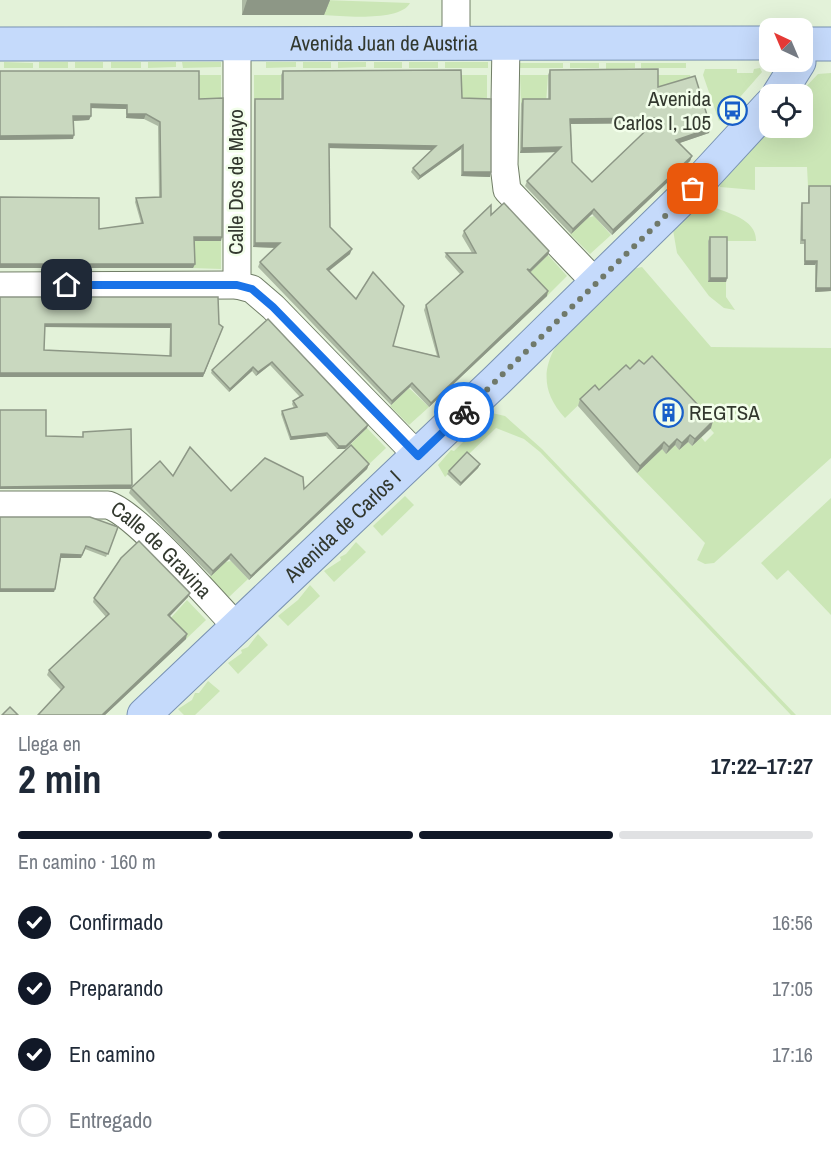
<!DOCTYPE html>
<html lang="es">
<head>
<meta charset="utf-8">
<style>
	body { margin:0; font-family:"Archivo Narrow",sans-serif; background:#f2f2f3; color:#1f2937; height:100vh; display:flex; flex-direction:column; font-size:22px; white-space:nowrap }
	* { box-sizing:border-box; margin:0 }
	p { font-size:20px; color:#747a83 }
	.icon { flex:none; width:33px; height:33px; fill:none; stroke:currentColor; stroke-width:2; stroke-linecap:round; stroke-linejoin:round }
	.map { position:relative; height:715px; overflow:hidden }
	.details { display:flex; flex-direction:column; background:#fff; flex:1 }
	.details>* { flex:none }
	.needle { width:39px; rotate:316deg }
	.controls { position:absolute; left:759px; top:18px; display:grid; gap:12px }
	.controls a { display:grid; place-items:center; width:54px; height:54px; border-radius:12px; background:#fff; box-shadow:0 6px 24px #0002; font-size:30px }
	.pin { position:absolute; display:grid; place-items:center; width:51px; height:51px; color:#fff; margin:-26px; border-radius:12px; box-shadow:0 3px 9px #0006 }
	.courier { position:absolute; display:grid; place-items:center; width:60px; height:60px; margin:-30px; border:4px solid #1a73e8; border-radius:50%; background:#fff; color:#222; box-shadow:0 2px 8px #0007 }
	.headline em { font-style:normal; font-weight:800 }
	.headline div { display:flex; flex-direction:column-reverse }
	.headline { display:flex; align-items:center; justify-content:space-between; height:102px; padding:0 18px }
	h1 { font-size:39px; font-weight:800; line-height:45px }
	.bar { display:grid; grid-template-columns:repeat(4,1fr); gap:9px 6px; align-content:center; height:72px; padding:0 18px }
	.bar i { height:8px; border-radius:4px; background:#e0e1e3 }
	.bar .current { background:#111827 }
	.bar p { grid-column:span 4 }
	ol { padding:0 18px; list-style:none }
	li { display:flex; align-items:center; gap:18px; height:66px }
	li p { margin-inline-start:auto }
	li .icon { padding:6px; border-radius:50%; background:#111827; color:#fff; stroke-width:4 }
	li:last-child { color:#747a83 }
	li i { width:33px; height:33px; border:3px solid #e0e1e3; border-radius:50% }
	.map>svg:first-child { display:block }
	.green { fill:#cbe6b6 }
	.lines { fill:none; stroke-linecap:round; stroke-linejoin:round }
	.minor-casing { stroke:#717e67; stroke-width:29 }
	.major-casing { stroke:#7992b2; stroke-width:35 }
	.minor { stroke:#fff; stroke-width:27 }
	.major { stroke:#c5dafb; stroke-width:33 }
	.wall { fill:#adbaa4; fill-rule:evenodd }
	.shaded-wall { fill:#8d9786 }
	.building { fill:#c9d8bf; stroke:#8d9786; stroke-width:1.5; fill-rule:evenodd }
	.done { stroke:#70796a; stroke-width:6; stroke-dasharray:0 10.8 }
	.route { stroke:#1a73e8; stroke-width:8 }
	.labels { text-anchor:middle; stroke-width:5; stroke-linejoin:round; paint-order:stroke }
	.street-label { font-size:21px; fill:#32382e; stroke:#f2feea }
	.poi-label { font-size:21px; fill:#32382e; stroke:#f2feea; text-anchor:end }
</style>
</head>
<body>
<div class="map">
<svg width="831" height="715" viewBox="0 0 831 715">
	<rect width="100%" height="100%" fill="#e3f2d9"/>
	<!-- green -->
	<g class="green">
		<path d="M324,0l86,3c-10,19 -67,13 -86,12z"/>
		<path d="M4,62l29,1v5h-29z"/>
		<rect x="39" y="62" width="29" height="6"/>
		<rect x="75" y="62" width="28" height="6"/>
		<rect x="111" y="62" width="30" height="6"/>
		<path d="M148,62h28v5l-28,1z"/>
		<path d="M182,62h39v5l-38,1z"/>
		<path d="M266,62h30v5l-30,1z"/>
		<rect x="303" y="62" width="28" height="6"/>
		<path d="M338,62h28v5l-28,1z"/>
		<rect x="374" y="62" width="28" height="6"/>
		<rect x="409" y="62" width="29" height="6"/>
		<rect x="445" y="62" width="43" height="6"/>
		<rect x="519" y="63" width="44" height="5"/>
		<rect x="570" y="63" width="29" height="5"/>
		<path d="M606,63h29v5l-29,1z"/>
		<rect x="641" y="63" width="45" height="5"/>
		<path d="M705,69h32v4h16l1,-4 6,-1 2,4 -43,49 -16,-46z"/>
		<path d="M831,73v117l-23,-4 -1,-19h-52v23l-35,-3 1,-6 48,-54 33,1v-34h-3l19,-20z"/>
		<path d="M197,75h24v27l-24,-3z"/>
		<path d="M254,75h27l-1,28 -26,1z"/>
		<path d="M460,75h27v28h-26z"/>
		<path d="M520,75h28l-2,29h-25z"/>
		<path d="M656,75h34l1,6 -35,7z"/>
		<path d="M711,206c16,7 46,13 45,35h-47v40l17,1v15l9,13 -11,-2 -15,-12 -32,-43 -4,-23 15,-17z"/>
		<path d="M594,216l17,19 -21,19 -20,-20 17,-16z"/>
		<path d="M193,241h28v28l-28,-1z"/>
		<path d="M548,255l19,21 -20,20 -19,-22z"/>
		<path d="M642,267l69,80 120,1v110l-117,105 -9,1 -8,-4 8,-17 -68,-70 25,-24 4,4 9,-8 4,5 9,-8 4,4 9,-9 4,5 9,-9 -64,-70 -53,33 -5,-4 -27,26c-55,-59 27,-110 67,-149z"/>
		<path d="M409,388l20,19 -20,18 -19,-19z"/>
		<path d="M492,413l13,3 37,33 254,266h-5l-251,-263 -16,-13 -28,-11 -51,49 -7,-12 13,-15 3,1 10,-10 -2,-3 17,-11 -2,-5z"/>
		<path d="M367,428l19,20 -20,19 -17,-21z"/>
		<path d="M405,496l9,9 -32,31 -9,-10z"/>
		<path d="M831,498v117l-43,-45 -11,10 -16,-17z"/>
		<path d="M356,542l10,10 -32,30 -10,-11 17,-11 -1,-3 6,-3z"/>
		<path d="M231,561l17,18 -19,18 -20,-20 16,-15z"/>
		<path d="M310,585l10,11 -32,30 -10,-10 20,-16z"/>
		<path d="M187,600l19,20 -20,19 -18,-18z"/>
		<path d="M258,634l10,11 -30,29 -10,-11 14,-10 -1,-3 7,-3z"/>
		<path d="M208,681l12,10 -25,24h-11l-6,-6 14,-9 3,-7h4z"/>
	</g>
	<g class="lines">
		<defs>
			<g id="minor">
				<path d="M456,0v43"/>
				<path d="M237,43v242l15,4 21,18 145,149"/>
				<path d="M506,43l-2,122 3,25 89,93"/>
				<path d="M0,286l237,-1"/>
				<path id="s1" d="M0,505h108c28,8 105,97 129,122"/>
			</g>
			<g id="major">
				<path id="s2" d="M0,44l770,-1"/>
				<path d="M802,44h29"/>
				<path d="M779,94l20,-32"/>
				<path id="s3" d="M144,715l353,-335 202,-198 71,-77"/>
			</g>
		</defs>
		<!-- minor casing -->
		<use href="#minor" class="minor-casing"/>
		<!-- major casing -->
		<use href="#major" class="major-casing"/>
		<!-- minor -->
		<use href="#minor" class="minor"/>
		<!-- major -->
		<use href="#major" class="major"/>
	</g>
	<!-- wall -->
	<g class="wall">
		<path d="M242,0h88l-6,15h-82z"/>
		<path d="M550,70l108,17 51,46 -30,10 13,13 -2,5 -78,74 -20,-21 -21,20 -46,-48 2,-5 29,-29 -36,1 1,-49 2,-5h25v-24zM654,123l-62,59 -20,-20 -1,-38z"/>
		<path d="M0,71l199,28 22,142h-27l1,23 -2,4 -94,-39 42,-6 -6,-21 1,-4 23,-1 -1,-71 -14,-7 -18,-1v-9l-35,-1v8l-2,4 -16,1v18l-73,1z"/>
		<path d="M283,71l179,27 28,79 -29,-1v-27l-43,31 -7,-8 2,-4 19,-18 -103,-2 1,79 20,27 -21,17 64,75 44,10 -13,-46 2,-5 34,-31 -15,-17 1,-4h26l-10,-17 2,-5 27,-16 58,36 -1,4 -18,18 17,23 -118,111 -19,-20 -19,18 -133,-138 2,-5 16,-14 -23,-1 1,-143 1,-5h26v-24z"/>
		<path d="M809,186l22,105 -16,1v-27h-11v-21h-4l1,-38 1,-3h6v-13z"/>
		<path d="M710,237l17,41 -1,4h-18v-41z"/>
		<path d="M0,297h218l-15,80h-203zM45,327l125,1 -1,28 -125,-6z"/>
		<path d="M268,319l99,109 -22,21h-8l-11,-13 -36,4 -9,-26 1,-3 12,-3 -2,-4 1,-3 7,-4 -30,-32 -14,11 -4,-5 -23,21 -18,-19 1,-3z"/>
		<path d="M630,369l81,59 -19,18 -4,-4 -9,8 -4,-5 -9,9 -4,-5 -25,24 -59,-67 2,-7 19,-9z"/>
		<path d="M369,464l-2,5 -118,111 -20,-21 -18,17 -82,-83 2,-5 42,-12 58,15 73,-2z"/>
		<path d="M480,464l-2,4 -18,18 -13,-12 2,-3z"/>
		<path d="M0,517l118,10 -12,30 -21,-8 -4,9h-20l-7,34h-54z"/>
		<path d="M188,597l-18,19 16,23 -81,76h-67l23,-25 -14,-15 2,-5 57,-53 -13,-15 1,-4z"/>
	</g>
	<!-- shaded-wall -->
	<g class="shaded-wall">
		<path d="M247,0h83l-6,15h-82z"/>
		<path d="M91,104l36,1 -1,4 -36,-1z"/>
		<path d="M127,114h19l-2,5 -18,-1z"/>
		<path d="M73,116h18l-2,4 -17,1z"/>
		<path d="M659,118l-2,5 -88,1 1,-5z"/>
		<path d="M711,128l-2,5 -35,12 2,-5z"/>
		<path d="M74,135l-1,4 -73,1v-4z"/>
		<path d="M329,144l107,2 -1,4 -108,-2z"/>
		<path d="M463,145l-2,4 -43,31 2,-4z"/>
		<path d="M561,147l-1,5 -40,1 2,-5z"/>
		<path d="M692,156l-2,5 -78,74 1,-5z"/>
		<path d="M463,172h28l-1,5 -29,-1z"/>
		<path d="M594,209l-2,5 -21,20 2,-5z"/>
		<path d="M194,237h28l-1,4h-28z"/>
		<path d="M255,243h25l-1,5 -26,-1z"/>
		<path d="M352,249l-2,5 -24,19 1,-4z"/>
		<path d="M549,251l-1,4 -20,19 -1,-5z"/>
		<path d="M805,261h12l-2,4h-11z"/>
		<path d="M0,264h195l-2,4h-193z"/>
		<path d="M710,278h17l-1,4h-18z"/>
		<path d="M816,288h15v3l-16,1z"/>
		<path d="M548,291l-1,5 -118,111 2,-4z"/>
		<path d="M45,324h126l-1,4 -126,-1z"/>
		<path d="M223,327l-20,50h-203v-4h204z"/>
		<path d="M272,362l-2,3 -14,11 2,-4z"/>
		<path d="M253,367l-1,4 -23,21 1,-3z"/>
		<path d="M412,383l-2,4 -19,18 1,-4z"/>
		<path d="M713,421l-2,7 -19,18 3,-7z"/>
		<path d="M368,425l-1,3 -22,21h-8l2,-3z"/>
		<path d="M327,433l-1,3 -36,4 1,-3z"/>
		<path d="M690,435l-2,7 -9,8 3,-7z"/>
		<path d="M677,439l-2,6 -9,9 3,-7z"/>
		<path d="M664,442l-2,7 -25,24 3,-7z"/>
		<path d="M369,464l-2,5 -118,111 2,-4z"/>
		<path d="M480,464l-2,4 -18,18 1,-3z"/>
		<path d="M132,485l-1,4h-131v-2l1,-1z"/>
		<path d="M86,546l-5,12h-21l1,-4z"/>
		<path d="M231,554l-2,5 -18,17 2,-5z"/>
		<path d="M0,589h55l-1,3h-54z"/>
		<path d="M190,593l-2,4 -22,23 2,-5z"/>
		<path d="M187,634l-1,5 -81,76h-3z"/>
	</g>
	<!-- building -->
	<g class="building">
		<path d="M658,69v18l37,-11 16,52 -35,12 16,16 -79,74 -19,-21 -21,20 -46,-48 34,-34 -39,1 1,-49h27v-29zM659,118l-67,64 -20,-20 -2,-43z"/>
		<path d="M461,70l1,28 29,1v73h-28v-27l-43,31 -7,-8 23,-22 -107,-2 1,83 22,22 -25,20 29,30 17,-27 31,34 -11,40 46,11 -13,-52 37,-33 -17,-19h30l-12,-22 27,-26v10l13,-12 45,48 -19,19 -3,-1 21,22 -117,112 -19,-20 -20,18 -132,-139 20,-19h-25v-144h28v-28z"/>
		<path d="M0,71h199v28l24,-1 -1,139h-28l1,27h-195v-67l99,1v31l44,-6 -7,-25 25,-1 -1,-75 -14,-8h-19v-9l-36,-1v12h-18l1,19 -74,1z"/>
		<path d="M809,186h22v102h-15l1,-27h-12v-21h-3v-37h7z"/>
		<rect x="710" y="237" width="17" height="41"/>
		<path d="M0,297h218l1,27 4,3 -19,46h-204zM45,324h126v32l-127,-6z"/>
		<path d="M268,319l100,106 -22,21h-7l-12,-13 -36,4 -9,-26 15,-4 -4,-6 10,-6 -31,-33 -14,10 -5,-5 -23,22 -18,-19z"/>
		<path d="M652,356l61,65 -18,18 -5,-4 -8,8 -5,-4 -8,8 -5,-5 -24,24 -60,-67 15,-14 4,5 27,-25 4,4 9,-9 5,4z"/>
		<path d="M0,410h46v26l37,1v-5l48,-3 1,56 -132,2z"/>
		<path d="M351,445l18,19 -118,112 -20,-22 -18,17 -82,-83 29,-27 13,15 17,-29 41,44 34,-33 38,19 1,12z"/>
		<path d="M467,452l13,12 -19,19 -12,-12z"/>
		<path d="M0,517h90l28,10 -10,27 -22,-8 -4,9 -21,-1 -6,35h-55z"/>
		<path d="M139,541l51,52 -22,22 19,19 -85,81h-64l26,-28 -15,-17 60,-56 -15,-16 27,-40z"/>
		<path d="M10,707l8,8h-16z"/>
	</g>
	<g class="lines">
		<!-- done -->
		<path class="done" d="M464,412l229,-223"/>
		<!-- route -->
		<path class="route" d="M67,285h170l15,4 21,18 145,149 46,-44"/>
	</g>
	<!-- icons -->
	<defs>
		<symbol id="bus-ring" viewBox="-11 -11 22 22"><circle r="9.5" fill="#f2feea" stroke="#185fc9" stroke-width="1.5"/><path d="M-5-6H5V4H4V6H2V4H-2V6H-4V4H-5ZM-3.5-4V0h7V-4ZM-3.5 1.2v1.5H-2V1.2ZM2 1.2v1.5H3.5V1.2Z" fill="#185fc9"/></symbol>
		<symbol id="building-ring" viewBox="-11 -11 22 22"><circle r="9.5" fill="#f2feea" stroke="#185fc9" stroke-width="1.5"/><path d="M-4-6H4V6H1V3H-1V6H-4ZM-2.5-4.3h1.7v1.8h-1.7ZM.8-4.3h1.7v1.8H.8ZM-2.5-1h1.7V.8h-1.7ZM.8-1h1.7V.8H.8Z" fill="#185fc9"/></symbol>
	</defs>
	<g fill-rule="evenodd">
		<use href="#bus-ring" x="716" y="94" width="33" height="33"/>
		<use href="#building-ring" x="652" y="396" width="33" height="33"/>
	</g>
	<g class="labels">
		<!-- street labels -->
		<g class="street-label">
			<text dy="7" stroke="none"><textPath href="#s2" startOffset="384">Avenida Juan de Austria</textPath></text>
			<text transform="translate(236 182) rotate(-90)" y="7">Calle Dos de Mayo</text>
			<text dy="7" stroke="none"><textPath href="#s3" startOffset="274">Avenida de Carlos I</textPath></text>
			<text dy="7" stroke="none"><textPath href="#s1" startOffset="178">Calle de Gravina</textPath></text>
		</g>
		<!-- poi labels -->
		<g class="poi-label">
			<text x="711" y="106">Avenida<tspan x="711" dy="24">Carlos I, 105</tspan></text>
			<text x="689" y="420" text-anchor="start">REGTSA</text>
		</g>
	</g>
</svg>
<div class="controls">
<a><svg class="needle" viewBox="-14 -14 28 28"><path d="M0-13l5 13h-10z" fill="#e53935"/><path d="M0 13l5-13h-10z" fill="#747a83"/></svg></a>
<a><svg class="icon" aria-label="locate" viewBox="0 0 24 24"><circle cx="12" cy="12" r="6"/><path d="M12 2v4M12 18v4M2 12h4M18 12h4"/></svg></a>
</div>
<div class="pin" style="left:693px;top:189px;background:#ea580c"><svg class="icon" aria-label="bag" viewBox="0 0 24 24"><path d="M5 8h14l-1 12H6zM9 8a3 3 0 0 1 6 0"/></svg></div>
<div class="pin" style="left:67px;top:285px;background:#1f2937"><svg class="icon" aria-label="home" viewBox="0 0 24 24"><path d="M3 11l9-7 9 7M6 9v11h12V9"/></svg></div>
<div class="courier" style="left:464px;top:412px"><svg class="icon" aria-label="bike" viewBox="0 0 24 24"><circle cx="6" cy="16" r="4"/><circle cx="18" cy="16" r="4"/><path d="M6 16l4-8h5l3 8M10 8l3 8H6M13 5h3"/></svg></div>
</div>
<section class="details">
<div class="headline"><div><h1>2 min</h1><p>Llega en</p></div><em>17:22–17:27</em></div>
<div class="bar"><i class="current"></i><i class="current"></i><i class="current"></i><i></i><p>En camino · 160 m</p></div>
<ol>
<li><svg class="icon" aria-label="check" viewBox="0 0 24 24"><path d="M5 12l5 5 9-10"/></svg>Confirmado<p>16:56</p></li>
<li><svg class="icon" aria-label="check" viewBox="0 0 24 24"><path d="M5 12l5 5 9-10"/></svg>Preparando<p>17:05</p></li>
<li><svg class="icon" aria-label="check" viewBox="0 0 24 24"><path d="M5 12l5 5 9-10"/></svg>En camino<p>17:16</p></li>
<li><i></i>Entregado</li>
</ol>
</section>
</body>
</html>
